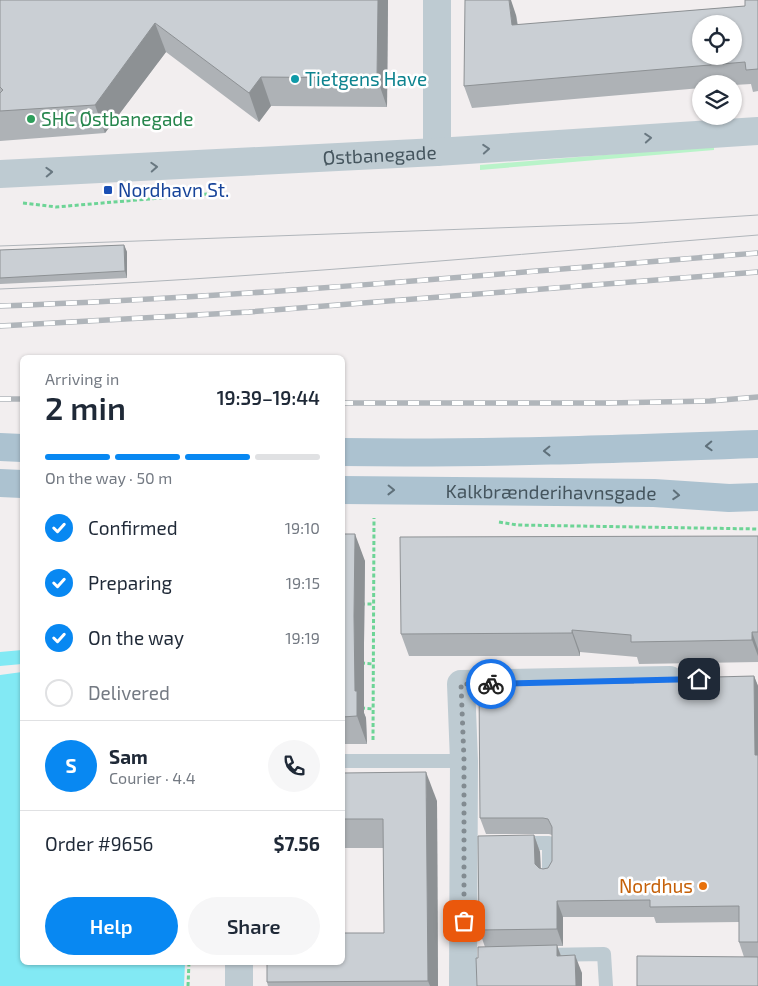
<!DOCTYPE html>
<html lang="en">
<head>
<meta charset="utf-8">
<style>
	body { margin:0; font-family:"Exo 2",sans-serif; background:#f6f6f7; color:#1f2937; height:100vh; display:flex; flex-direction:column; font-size:19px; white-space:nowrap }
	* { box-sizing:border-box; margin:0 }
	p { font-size:16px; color:#747a83 }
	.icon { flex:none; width:28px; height:28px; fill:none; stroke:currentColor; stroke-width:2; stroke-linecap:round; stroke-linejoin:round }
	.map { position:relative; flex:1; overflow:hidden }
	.drawer { position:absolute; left:20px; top:355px; width:325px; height:610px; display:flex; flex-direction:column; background:#fff; border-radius:8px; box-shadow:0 1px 4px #0004 }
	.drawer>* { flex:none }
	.controls { position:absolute; left:692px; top:15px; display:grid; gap:10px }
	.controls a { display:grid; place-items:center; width:50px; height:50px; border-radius:50%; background:#fff; box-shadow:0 1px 4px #0004; font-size:25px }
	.pin { position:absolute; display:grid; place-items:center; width:42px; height:42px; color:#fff; margin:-21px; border-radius:10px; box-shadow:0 2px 8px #0006 }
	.courier { position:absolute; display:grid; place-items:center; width:50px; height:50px; margin:-25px; border:4px solid #1a73e8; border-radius:50%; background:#fff; color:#222; box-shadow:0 1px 6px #0007 }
	.overview em { font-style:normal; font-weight:600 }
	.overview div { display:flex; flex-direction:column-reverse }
	.overview { display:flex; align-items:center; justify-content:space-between; height:85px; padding:0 25px }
	h1 { font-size:32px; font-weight:600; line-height:38px }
	.bar { display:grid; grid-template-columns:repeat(4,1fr); gap:8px 5px; align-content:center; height:60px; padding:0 25px }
	.bar i { height:6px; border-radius:4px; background:#e0e1e3 }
	.bar .on { background:#0888f2 }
	.bar p { grid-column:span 4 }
	.line { display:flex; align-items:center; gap:12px; padding:0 25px; border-top:1px solid #e0e1e3 }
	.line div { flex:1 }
	.round { display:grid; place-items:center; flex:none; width:52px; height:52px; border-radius:26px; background:#f6f6f7 }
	ol { padding:0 25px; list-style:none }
	li { display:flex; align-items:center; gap:15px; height:55px }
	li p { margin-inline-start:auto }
	li .icon { padding:5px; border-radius:50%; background:#0888f2; color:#fff; stroke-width:4 }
	li:last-child { color:#747a83 }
	li i { width:28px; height:28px; border:2px solid #e0e1e3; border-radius:50% }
	.button { display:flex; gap:10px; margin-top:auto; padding:10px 25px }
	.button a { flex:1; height:58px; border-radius:30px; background:#0888f2; color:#fff; font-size:20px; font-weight:600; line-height:58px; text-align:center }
	.button a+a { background:#f6f6f7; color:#1f2937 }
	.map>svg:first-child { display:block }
	.grass { fill:#b9f3c9 }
	.water { fill:#82e9f4 }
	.pier { fill:#f2eeef }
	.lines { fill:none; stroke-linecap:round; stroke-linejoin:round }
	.path { stroke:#6dd496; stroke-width:3; stroke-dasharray:4 2.5; stroke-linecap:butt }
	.service { stroke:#becbd2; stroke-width:14 }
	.minor { stroke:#becbd2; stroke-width:28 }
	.primary { stroke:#acc2d0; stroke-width:28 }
	.tram { stroke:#b0b5ba; stroke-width:1 }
	.rail-casing { stroke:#b0b5ba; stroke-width:5.5 }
	.rail { stroke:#fff; stroke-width:4; stroke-dasharray:11; stroke-linecap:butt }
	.wall { fill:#aeb2b6 }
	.shaded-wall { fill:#8d9194 }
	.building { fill:#cacfd4; stroke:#8d9194; fill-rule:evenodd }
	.oneway { stroke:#697881 }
	.oneway2 { stroke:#5f707a }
	.done { stroke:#828b91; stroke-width:5; stroke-dasharray:0 9 }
	.route { stroke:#1a73e8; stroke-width:6 }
	.culture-dot { fill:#0f9aa8; stroke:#fff; stroke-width:2 }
	.leisure-dot { fill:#2e9e5b; stroke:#fff; stroke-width:2 }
	.transit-dot { fill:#1a4fb4; stroke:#fff; stroke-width:2 }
	.food-dot { fill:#e8710a; stroke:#fff; stroke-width:2 }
	.labels { text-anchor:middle; stroke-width:5; stroke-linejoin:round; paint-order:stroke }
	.culture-label { font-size:19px; fill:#0d838f; stroke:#fff; text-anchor:start }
	.leisure-label { font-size:19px; fill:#27864d; stroke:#fff; text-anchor:start }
	.street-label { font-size:19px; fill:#45555e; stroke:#fff }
	.transit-label { font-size:19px; fill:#164399; stroke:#fff; text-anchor:start }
	.food-label { font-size:19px; fill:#c56008; stroke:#fff; text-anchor:end }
</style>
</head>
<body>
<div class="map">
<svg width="758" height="986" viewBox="0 0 758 986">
	<rect width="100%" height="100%" fill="#f2eeef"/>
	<!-- grass -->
	<path class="grass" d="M714,146v4l-234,20v-5z"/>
	<!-- water -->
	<path class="water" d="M22,650v312l163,1 -1,23h-184v-334z"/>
	<!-- pier -->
	<path class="pier" d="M22,664v8l-22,3v-9z"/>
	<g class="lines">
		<!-- path -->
		<g class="path">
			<path d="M23,203l33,4 151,-13"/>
			<path d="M499,522l18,3 241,4"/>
			<path d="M361,604h12"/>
			<path d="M361,663l12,1"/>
			<path d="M361,708l12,1"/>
			<path d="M373,740l1,-222"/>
			<path d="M188,986l1,-24"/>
		</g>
		<!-- service -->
		<g class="service">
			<path d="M342,761h122"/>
			<path d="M518,843h31v34"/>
			<path d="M542,955l62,-1 2,32"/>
		</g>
		<!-- minor -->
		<g class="minor">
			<path d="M437,0v152"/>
			<path id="s1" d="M0,174l437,-22 321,-21"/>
			<path d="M239,962v24"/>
			<path d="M463,986l1,-225 -3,-77 209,-4"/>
		</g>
		<!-- primary -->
		<g class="primary">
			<path d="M0,447l22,1"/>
			<path d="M342,452c139,2 278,-3 416,-8"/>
			<path d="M0,483l22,1"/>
			<path id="s2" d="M342,490l312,3 75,5 29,-1"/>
		</g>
		<!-- tram -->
		<g class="tram">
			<path d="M0,246l633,-23 125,-8"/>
			<path d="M0,289c253,-10 506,-34 758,-54"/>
		</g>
		<defs>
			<g id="rail">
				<path d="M0,306c253,-9 506,-33 758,-53"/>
				<path d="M0,326l249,-14 509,-40"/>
				<path d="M0,399h22"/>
				<path d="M342,403h266l102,-2 48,-4"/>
			</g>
		</defs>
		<!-- rail casing -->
		<use href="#rail" class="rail-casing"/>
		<!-- rail -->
		<use href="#rail" class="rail"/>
	</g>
	<!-- wall -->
	<g class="wall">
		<path d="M0,0h388l-1,107 -116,-1 -12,16 -93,-70 -61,81 -105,8z"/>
		<path d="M758,0v91l-5,1 -2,-8 -17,1v-1h-33v4l-229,20 -8,-22 52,-71 2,10 227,-19z"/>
		<path d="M124,245l3,7v26l-127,6v-34z"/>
		<path d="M342,534l23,27 -1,82v70l2,5 1,26h-25z"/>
		<path d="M758,536v126l-119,2 -2,-7 -57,-5v4h-171l-8,-22z"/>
		<path d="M754,676l4,10v300l-14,-29 -5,-15v-20l-83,1 -2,-6h-91v29h-6l4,9 21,18 -104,-15 7,-11 -6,-17 55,-95 6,17 1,17h2l5,-1 4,-7v-26l-3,-1h-63l-6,-16 154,-135z"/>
		<path d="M342,773l95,28 1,185h-170l-1,-4 117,-49v-85h-42z"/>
	</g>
	<!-- shaded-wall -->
	<g class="shaded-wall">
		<path d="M378,0h10l-1,107 -10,-29z"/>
		<path d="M509,0h2l5,15 4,32 -8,-22z"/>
		<path d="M155,23l11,29 -61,81 -10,-28z"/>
		<path d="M261,77l10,29 -12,16 -10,-29z"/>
		<path d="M124,245l3,7v26l-2,-7z"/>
		<path d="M355,534l10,27 -1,82v70l2,5 1,26 -10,-28 -2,-25 -1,-75z"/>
		<path d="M572,630l8,22v4l-8,-23z"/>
		<path d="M752,632l6,17v7l-6,-16z"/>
		<path d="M754,676l4,10v77l-3,-8z"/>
		<path d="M426,772l11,29 1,185h-8l-2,-5z"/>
		<path d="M534,835l6,17 1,29 -6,-17z"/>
		<path d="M557,901l6,16v29l-6,-17z"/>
		<path d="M557,945l6,18 -6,-7z"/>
		<path d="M575,955l7,18v13h-6z"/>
	</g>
	<!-- building -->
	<g class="building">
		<path d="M0,0h378l-1,78 -116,-1 -12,16 -94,-70 -60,82 -95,6v-18l3,-3 -3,-3z"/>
		<path d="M465,0h44l3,25 233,-19v-6h13v69l-12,1 -1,-8 -281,24zM701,24h33v32h-33z"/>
		<path d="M124,245l1,26 -125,7v-28z"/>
		<path d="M342,534h13l-1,82 1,75h2v25l-15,1z"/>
		<path d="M758,536v96h-6v8l-121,2v-7l-59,-5v3l-171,1 -1,-97z"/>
		<path d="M754,676l1,79h3v187h-19v-36l-89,1v-7l-93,1v28l-78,1 -1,-94 56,-1 1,29 4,4 4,1 5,-1 4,-7v-34l-4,-8 -5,-1h-63l-1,-134 155,-1v-4z"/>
		<path d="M426,772l2,209 -161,1v-20h75v-29h42l-1,-114h-41v-46z"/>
		<path d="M557,945v11l18,-1 1,31h-99l-1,-28h2v-11z"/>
		<path d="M637,956l121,1v29h-121z"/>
	</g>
	<!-- one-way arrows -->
	<defs><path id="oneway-chevron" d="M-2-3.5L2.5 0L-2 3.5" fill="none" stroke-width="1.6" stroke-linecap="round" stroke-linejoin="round" transform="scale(1.25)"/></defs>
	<g class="oneway">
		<use href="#oneway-chevron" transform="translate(648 138) rotate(-4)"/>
		<use href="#oneway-chevron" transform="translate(486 149) rotate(-4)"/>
		<use href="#oneway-chevron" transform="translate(154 167) rotate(-3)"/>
		<use href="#oneway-chevron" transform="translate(49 172) rotate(-2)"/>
	</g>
	<g class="oneway2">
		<use href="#oneway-chevron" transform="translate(709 446) rotate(178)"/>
		<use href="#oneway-chevron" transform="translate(547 451) rotate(179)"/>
		<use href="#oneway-chevron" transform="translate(391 490) rotate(1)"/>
		<use href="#oneway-chevron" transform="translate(676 495) rotate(4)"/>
	</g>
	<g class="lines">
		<!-- done -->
		<path class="done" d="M464,921v-161l-3,-76h30"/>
		<!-- route -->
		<path class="route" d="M491,684l208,-5"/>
	</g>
	<!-- markers -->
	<circle class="culture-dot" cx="295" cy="79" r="5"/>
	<circle class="leisure-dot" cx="31" cy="119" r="5"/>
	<rect class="transit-dot" x="103" y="185" width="10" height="10" rx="2.5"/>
	<circle class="food-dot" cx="703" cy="886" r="5"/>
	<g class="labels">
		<!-- culture labels -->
		<g class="culture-label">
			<text x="305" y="86">Tietgens Have</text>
		</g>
		<!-- leisure labels -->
		<g class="leisure-label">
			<text x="41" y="126">SHC Østbanegade</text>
		</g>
		<!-- street labels -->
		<g class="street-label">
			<text dy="7" stroke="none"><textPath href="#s1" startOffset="380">Østbanegade</textPath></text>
			<text dy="7" stroke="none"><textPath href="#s2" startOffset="209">Kalkbrænderihavnsgade</textPath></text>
		</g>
		<!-- transit labels -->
		<g class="transit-label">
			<text x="118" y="197">Nordhavn St.</text>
		</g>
		<!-- food labels -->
		<g class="food-label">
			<text x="693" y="893">Nordhus</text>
		</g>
	</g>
</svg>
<div class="controls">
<a><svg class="icon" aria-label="locate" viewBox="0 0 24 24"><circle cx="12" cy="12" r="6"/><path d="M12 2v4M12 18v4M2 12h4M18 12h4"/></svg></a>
<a><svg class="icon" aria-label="layers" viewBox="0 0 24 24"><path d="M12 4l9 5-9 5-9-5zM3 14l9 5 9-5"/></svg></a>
</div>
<div class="pin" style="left:464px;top:921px;background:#ea580c"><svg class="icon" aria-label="bag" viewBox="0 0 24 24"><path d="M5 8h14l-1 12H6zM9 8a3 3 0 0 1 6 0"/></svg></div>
<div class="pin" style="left:699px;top:679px;background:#1f2937"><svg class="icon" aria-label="home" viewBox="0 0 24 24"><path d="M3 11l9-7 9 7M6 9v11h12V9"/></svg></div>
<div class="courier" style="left:491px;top:684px"><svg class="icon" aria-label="bike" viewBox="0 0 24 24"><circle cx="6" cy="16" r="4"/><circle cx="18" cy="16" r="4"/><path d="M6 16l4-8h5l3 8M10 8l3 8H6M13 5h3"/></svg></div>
<section class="drawer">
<div class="overview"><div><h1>2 min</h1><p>Arriving in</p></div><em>19:39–19:44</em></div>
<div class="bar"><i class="on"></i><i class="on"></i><i class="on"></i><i></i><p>On the way · 50 m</p></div>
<ol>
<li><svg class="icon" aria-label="check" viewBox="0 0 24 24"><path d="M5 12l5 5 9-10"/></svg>Confirmed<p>19:10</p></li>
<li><svg class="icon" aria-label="check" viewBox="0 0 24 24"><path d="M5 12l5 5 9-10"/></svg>Preparing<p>19:15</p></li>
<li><svg class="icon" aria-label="check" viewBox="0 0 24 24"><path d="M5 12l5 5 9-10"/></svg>On the way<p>19:19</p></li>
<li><i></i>Delivered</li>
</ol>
<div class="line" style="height:90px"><b class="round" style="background:#0888f2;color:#fff">S</b><div><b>Sam</b><p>Courier · 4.4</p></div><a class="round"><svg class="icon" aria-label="phone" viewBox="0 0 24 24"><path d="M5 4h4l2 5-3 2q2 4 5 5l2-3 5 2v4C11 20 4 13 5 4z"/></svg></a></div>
<div class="line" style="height:65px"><div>Order #9656</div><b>$7.56</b></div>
<div class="button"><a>Help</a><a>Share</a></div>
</section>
</div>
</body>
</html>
